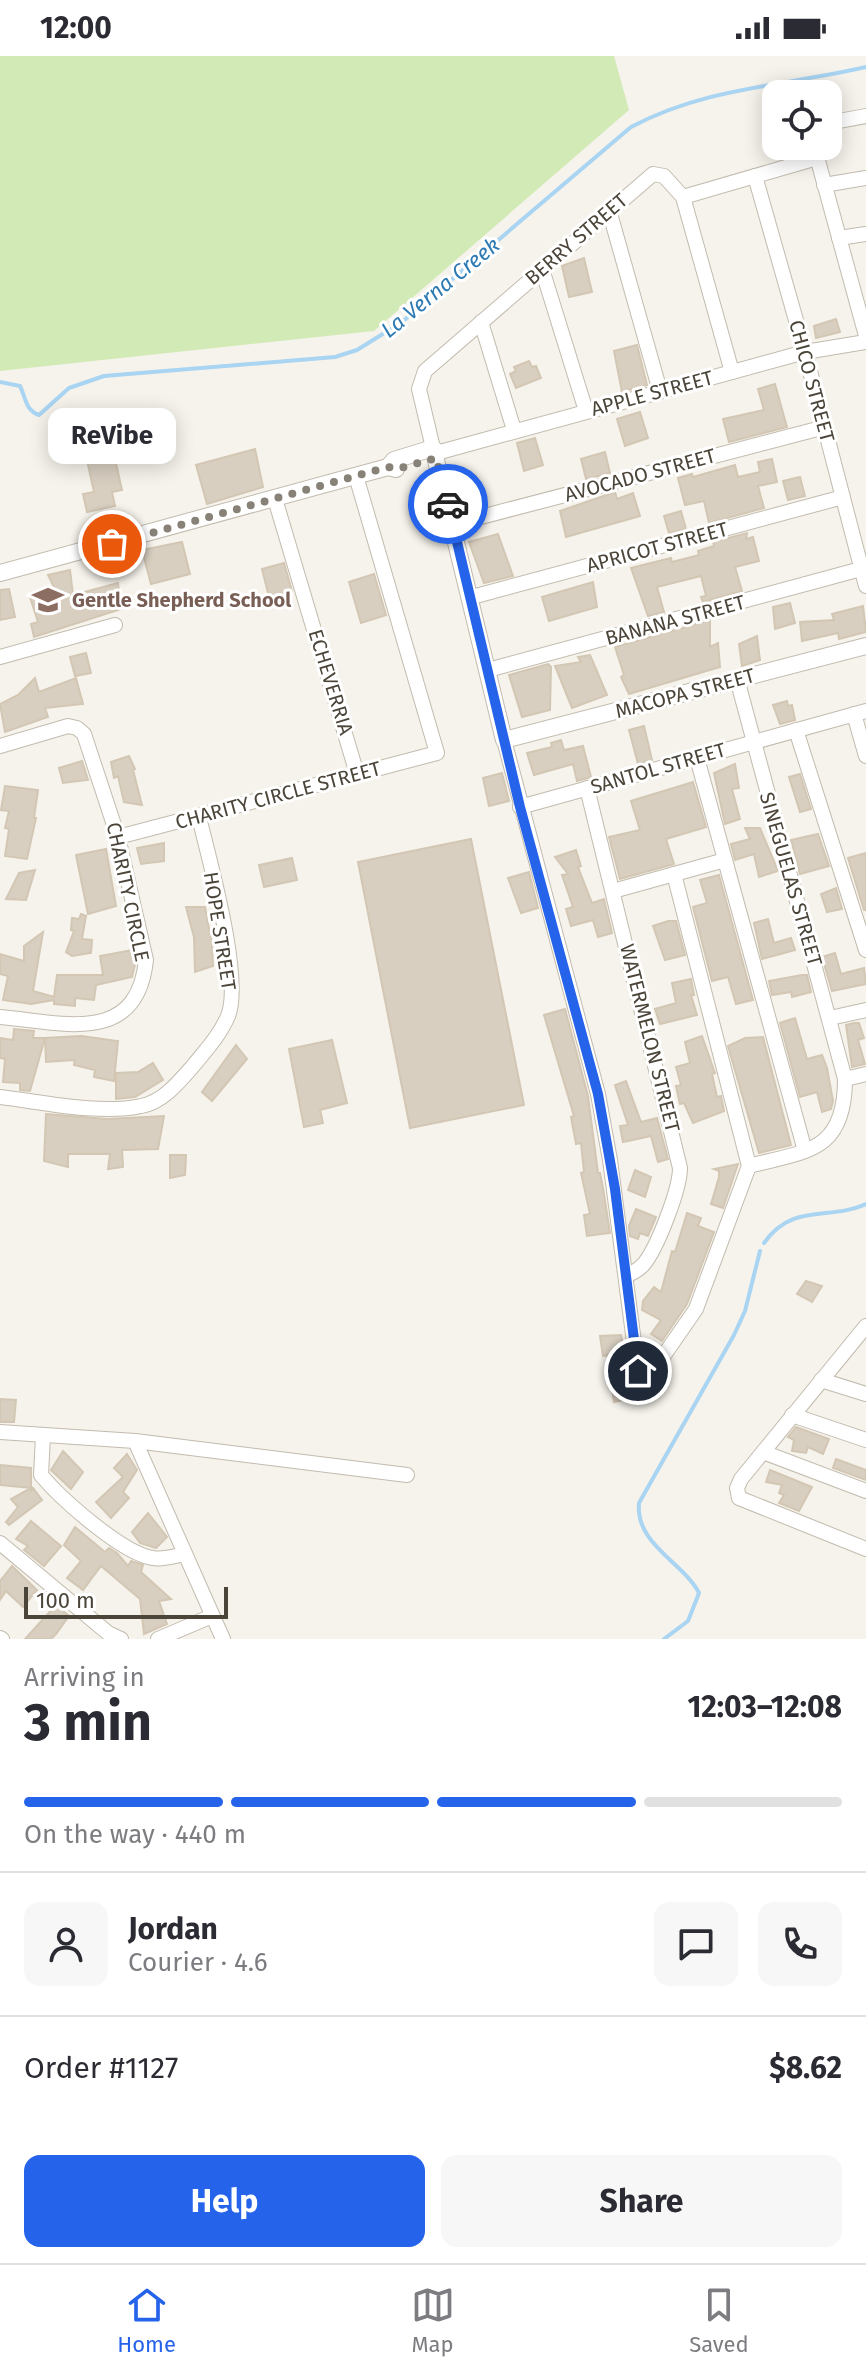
<!DOCTYPE html>
<html lang="en">
<head>
<meta charset="utf-8">
<style>
	body { margin:0; font-family:"Fira Sans",sans-serif; background:#f7f7f7; color:#2b2b33; height:100vh; display:flex; flex-direction:column; font-size:30px; white-space:nowrap }
	* { box-sizing:border-box; margin:0 }
	p { font-size:26px; color:#7c7c81 }
	.icon { flex:none; width:44px; height:44px; fill:none; stroke:currentColor; stroke-width:2; stroke-linecap:round; stroke-linejoin:round }
	.map { position:relative; height:1583px; overflow:hidden }
	.panel { display:flex; flex-direction:column; background:#fff; flex:1 }
	.panel>* { flex:none }
	.buttons { position:absolute; left:762px; top:24px; display:grid; gap:16px }
	.buttons a { display:grid; place-items:center; width:80px; height:80px; border-radius:16px; background:#fff; box-shadow:0 4px 20px #0003; font-size:40px }
	.scale { position:absolute; left:24px; bottom:20px; width:204px; box-sizing:border-box; padding-left:8px; border:4px solid #4b4439; border-top:0; font-size:22px; line-height:28px; white-space:nowrap; color:#4b4439; -webkit-text-stroke:6px #fff; paint-order:stroke }
	.pin { position:absolute; display:grid; place-items:center; width:68px; height:68px; color:#fff; margin:-34px; border:4px solid #fff; border-radius:50%; box-shadow:0 2px 8px #0007 }
	.courier { position:absolute; display:grid; place-items:center; width:80px; height:80px; margin:-40px; border:6px solid #2563eb; border-radius:50%; background:#fff; color:#222; box-shadow:0 2px 10px #0007 }
	.bubble { position:absolute; height:56px; border-radius:16px; background:#fff; box-shadow:0 4px 20px #0003; font-size:26px; font-weight:700; line-height:56px; text-align:center }
	.headline em { font-style:normal; font-weight:700 }
	.headline div { display:flex; flex-direction:column-reverse }
	.headline { display:flex; align-items:center; justify-content:space-between; height:136px; padding:0 24px }
	h1 { font-size:52px; font-weight:700; line-height:60px }
	.bar { display:grid; grid-template-columns:repeat(4,1fr); gap:12px 8px; align-content:center; height:96px; padding:0 24px }
	.bar i { height:10px; border-radius:6px; background:#e1e1e2 }
	.bar .selected { background:#2563eb }
	.bar p { grid-column:span 4 }
	.line { display:flex; align-items:center; gap:20px; padding:0 24px; border-top:2px solid #e1e1e2 }
	.line div { flex:1 }
	.round { display:grid; place-items:center; flex:none; width:84px; height:84px; border-radius:16px; background:#f7f7f7 }
	.action { display:flex; gap:16px; margin-top:auto; padding:16px 24px }
	.action a { flex:1; height:92px; border-radius:16px; background:#2563eb; color:#fff; font-size:32px; font-weight:700; line-height:92px; text-align:center }
	.action a+a { background:#f7f7f7; color:#2b2b33 }
	.status { display:flex; justify-content:space-between; align-items:center; height:56px; padding:0 40px; background:#fff; direction:ltr }
	.status svg { height:22px; fill:currentColor }
	.tab-bar { display:flex; justify-content:space-around; align-items:center; height:112px; border-top:2px solid #e1e1e2; background:#fff; font-size:22px; color:#7c7c81 }
	.tab-bar a { display:grid; justify-items:center; gap:4px }
	.tab-bar .selected { color:#2563eb }
	.map>svg:first-child { display:block }
	.green { fill:#d2eab5 }
	.lines { fill:none; stroke-linecap:round; stroke-linejoin:round }
	.stream { stroke:#a9d4f2; stroke-width:4 }
	.building { fill:#d8cfc1; stroke:#d3c7b4; stroke-width:2 }
	.minor-casing { stroke:#c2bbae; stroke-width:16 }
	.tertiary-casing { stroke:#c2bbae; stroke-width:18 }
	.minor { stroke:#fff; stroke-width:14 }
	.tertiary { stroke:#fff; stroke-width:16 }
	.done { stroke:#878178; stroke-width:8; stroke-dasharray:0 14.4 }
	.route { stroke:#2563eb; stroke-width:10 }
	.labels { text-anchor:middle; stroke-width:6; stroke-linejoin:round; paint-order:stroke }
	.street-label { font-size:20px; fill:#4b4439; stroke:#fff }
	.education-label { font-size:20px; font-weight:bold; fill:#785e54; stroke:#fff; text-anchor:start }
	.water-label { font-size:22px; font-style:italic; fill:#2e7ab2; stroke:#fff }
</style>
</head>
<body>
<div class="status"><b>12:00</b><svg viewBox="0 0 49 12"><path d="M0 12V9h3v3zM5 12V6h3v6zM10 12V3h3v9zM15 12V0h3v12zM26 1h20v11H26zM47 4h2v5h-2z"/></svg></div>
<div class="map">
<svg width="866" height="1583" viewBox="0 0 866 1583">
	<rect width="100%" height="100%" fill="#f6f3ec"/>
	<!-- green -->
	<path class="green" d="M0,0h614l15,54 -255,221 -374,40z"/>
	<g class="lines">
		<!-- stream -->
		<g class="stream">
			<path d="M0,326l20,4c6,12 5,24 19,29l30,-27 35,-12 231,-19 22,-7 45,-28 229,-195c75,-40 154,-41 235,-60"/>
			<path d="M764,1187c29,-41 65,-22 102,-39"/>
			<path d="M664,1583l24,-18 11,-28c-16,-31 -64,-49 -60,-90l95,-168 11,-24 15,-60"/>
		</g>
	</g>
	<!-- building -->
	<g class="building">
		<path d="M584,202l8,34 -23,5 -7,-31z"/>
		<path d="M836,263l4,13 -24,6 -2,-12z"/>
		<path d="M637,289l10,40 -25,7 -8,-41z"/>
		<path d="M529,305l3,6 4,-1 5,12 -25,10 -6,-14 6,-3 -2,-4z"/>
		<path d="M775,328l12,43 -58,15 -6,-23 41,-9 -6,-21z"/>
		<path d="M640,356l8,26 -23,8 -8,-27z"/>
		<path d="M98,374l3,13 10,-2 11,49 -10,2 3,14 -28,6 -4,-18 11,-2 -13,-59z"/>
		<path d="M535,382l8,27 -19,6 -7,-28z"/>
		<path d="M255,393l8,38 -56,17 -11,-39z"/>
		<path d="M605,396l5,21 -24,6 -5,-20z"/>
		<path d="M772,403l5,23 -19,4 6,22 -55,15 -5,-22 -19,4 -7,-27 14,-4 1,3 42,-12 3,12 22,-5 -2,-10z"/>
		<path d="M800,421l5,19 -17,4 -5,-19z"/>
		<path d="M615,436l2,7 16,-6 7,23 -74,21 -6,-26z"/>
		<path d="M681,455l5,18 -17,4 -5,-17z"/>
		<path d="M747,477l-1,6 7,-2 6,24 -24,6 7,24 -39,11 -2,-5 5,-1 -5,-20 -44,11 7,25 -16,4 -17,-48 40,-10 1,4 27,-7 -1,-4 16,-5 -1,-4z"/>
		<path d="M498,478l15,42 -29,7 -15,-41z"/>
		<path d="M182,486l8,32 -39,10 -9,-34z"/>
		<path d="M284,507l8,28 -23,6 -7,-28z"/>
		<path d="M70,514l3,25 45,-12 3,26 -87,28 -3,-13 7,-2 -9,-28 27,-3 -8,-16z"/>
		<path d="M374,518l12,41 -25,8 -12,-41z"/>
		<path d="M593,526l4,25 -48,14 -7,-24z"/>
		<path d="M9,533l6,28 -15,3v-30z"/>
		<path d="M790,547l5,20 -20,6 -2,-22z"/>
		<path d="M863,550l3,26 -27,7 -1,-6 -36,8 -2,-19 34,-2 -2,-6z"/>
		<path d="M710,564v27l8,-4 2,24 -91,27 -8,-17 3,-2 -9,-28z"/>
		<path d="M757,580l3,24 -18,6 -3,-22z"/>
		<path d="M86,597l5,20 -16,3 -5,-19z"/>
		<path d="M590,599l17,40 -35,13 -17,-42 26,-4 -3,-5z"/>
		<path d="M548,608l3,3 -1,43 -28,7 -13,-42z"/>
		<path d="M35,622l4,14 37,-14 7,26 -38,4 3,9 -43,15 -5,-28 18,-9z"/>
		<path d="M787,645l1,5 4,-1 3,15 -15,4 -7,-19z"/>
		<path d="M644,670l8,34 -14,4 -9,-34z"/>
		<path d="M561,684l3,10 19,-4 8,31 -14,4 -4,-17 -39,11 -7,-22 25,-6 -1,-4z"/>
		<path d="M129,700l6,13 -2,1 9,35 -18,-3 -6,-26 -4,2 -3,-16z"/>
		<path d="M82,705l6,19 -25,3 -4,-15z"/>
		<path d="M735,708l4,24 -7,1 8,30 -15,5 -11,-51z"/>
		<path d="M502,717l7,28 -20,5 -6,-28z"/>
		<path d="M800,718l11,35 -11,3 -11,-35z"/>
		<path d="M693,726l13,45 -40,12 8,25 -54,15 -11,-42 31,-7 -9,-29z"/>
		<path d="M5,730l33,4 -4,28h2l-9,41 -22,-3 4,-27 -4,-1 4,-17 -8,-1z"/>
		<path d="M745,772h15l18,43 -19,6 -5,-23 -19,6 -4,-16 19,-5z"/>
		<path d="M818,778l11,32 -29,8 -9,-34z"/>
		<path d="M471,783l53,266 -114,23 -52,-266z"/>
		<path d="M164,787v18l-23,3 -4,-16z"/>
		<path d="M106,793l10,57 -28,8 -12,-59z"/>
		<path d="M576,794l5,16 -3,1 14,36 12,-4 8,34 -14,4 -5,-17 -22,6 -5,-17 7,-2 -11,-32 6,-1 -13,-17z"/>
		<path d="M866,797v57h-2l-16,-52z"/>
		<path d="M292,802l5,22 -33,7 -5,-22z"/>
		<path d="M35,814l-9,30 -20,-1 13,-26z"/>
		<path d="M529,816l9,36 -17,5 -13,-35z"/>
		<path d="M719,819l34,125 -17,4 -8,-27 -16,4 -19,-74 14,-4 -7,-23z"/>
		<path d="M836,832l6,21 -15,3 -6,-18z"/>
		<path d="M186,851h19l7,37 1,22 -18,6 -1,-35z"/>
		<path d="M81,858l5,2 -4,23 10,1 -1,13 -19,3 -6,-4 8,-21 -3,-1 1,-12 7,1z"/>
		<path d="M768,863l6,24 17,-5 4,12 -33,9 -8,-36z"/>
		<path d="M668,865h8l9,34 -20,5 -12,-34z"/>
		<path d="M43,876l-10,59 21,6 3,-22h46l-3,-19 33,-6 3,10 -4,17 -36,8 -2,15 -19,-2v8l-21,-2v-4l-23,4 -28,-4 5,-24 -8,-2v-20l24,7v-15z"/>
		<path d="M835,897l6,21 23,-6 2,16 -34,7 -10,-34z"/>
		<path d="M802,919h5l4,17 -19,5 -1,-5 -19,3 -3,-14z"/>
		<path d="M691,923l3,16h-3l6,20 -37,9 -5,-15 21,-6 -4,-20z"/>
		<path d="M565,953l23,87 10,77h2l3,15 7,45 -23,3 -3,-21 6,-1 -9,-41 3,-1 -3,-29 -5,1 -5,-27 3,-1 -30,-101z"/>
		<path d="M795,962l12,41 15,-4 5,13 6,33 -2,8 -9,3 -5,-20 -17,5 -20,-74z"/>
		<path d="M854,967h5l5,15 -6,2 7,24 -13,3 -6,-42z"/>
		<path d="M14,973l20,2 -1,7h12l-15,53 -10,-1v-7l-17,-1 2,-23 -5,-1v-20l13,2z"/>
		<path d="M81,980l37,5 -4,40 -20,-4 1,-7 -21,-5 1,-5 -29,2 -1,-24z"/>
		<path d="M702,980l13,37 -3,1 5,23 4,-1 3,15 -31,12 -9,-20 -4,1 -4,-18 5,-1 -5,-18 14,-4 -5,-21z"/>
		<path d="M763,981l28,108 -32,8 -31,-107 17,-8z"/>
		<path d="M332,984l15,63 -27,7 3,13 -19,4 -15,-78z"/>
		<path d="M236,989l11,14 -35,42 -10,-9z"/>
		<path d="M153,1007l10,17 -28,17 -19,2v-26l22,-1z"/>
		<path d="M626,1025l15,41 16,-4 11,41 -10,3 -7,-26 -28,6 -3,-16 8,-1 -13,-40z"/>
		<path d="M46,1058l61,5 57,-3 -6,33 -36,1 1,17 -15,2 2,-15h-42v13l-24,-6z"/>
		<path d="M170,1099h16l-1,20 -15,3z"/>
		<path d="M738,1108l-15,44 -12,-4 8,-27v-6l-5,-2z"/>
		<path d="M635,1114l16,7 -6,20 -17,-7z"/>
		<path d="M636,1153l20,8 -8,19 -8,-3 -2,6 -8,-3 -1,-10z"/>
		<path d="M687,1157l14,5 -3,8 16,6 -27,72 -25,37 -11,-7 10,-14 -19,-10 1,-9 11,-14 7,5 11,-41 3,1z"/>
		<path d="M806,1225l16,5 -10,16 -15,-8z"/>
		<path d="M621,1279l6,33 -8,16 11,-1 3,12 -6,1 1,3 -14,3 -7,-47 -4,1 -3,-20z"/>
		<path d="M0,1343l16,1 -2,22h-14z"/>
		<path d="M796,1371l33,12 -6,15 -15,-7 -2,6 -14,-2 2,-11 -6,-3z"/>
		<path d="M63,1395l20,21 -12,17 -20,-19z"/>
		<path d="M127,1398l10,16 -14,22 6,6 -18,20 -15,-16 27,-25 -9,-9z"/>
		<path d="M836,1403l30,11v10l-33,-12z"/>
		<path d="M0,1409l31,3v20l-31,-3z"/>
		<path d="M770,1414l42,17 -13,24 -20,-8 5,-8 -5,-2 3,-8 -16,-3z"/>
		<path d="M31,1432v4l2,-4 9,12 -33,25 -3,-3 12,-15 -7,-8z"/>
		<path d="M148,1457l19,24 -11,11 -16,-5 -8,-11z"/>
		<path d="M31,1465l30,25 -17,20 -20,-16 4,-4 -12,-7z"/>
		<path d="M75,1471l30,25 4,-4 8,5 11,13 3,-5 12,4 -2,7 30,27 -12,2 8,23 -23,10 -4,-35 -39,-33 -18,24 -16,-12 14,-17 -17,-16z"/>
		<path d="M12,1510l25,24 -14,17 -17,-16 -6,9v-19z"/>
		<path d="M56,1549l13,11 -13,18 -5,5h-26z"/>
	</g>
	<g class="lines">
		<defs>
			<g id="minor">
				<path d="M828,67l38,-7"/>
				<path d="M814,90l52,190"/>
				<path d="M755,120l50,176 61,234"/>
				<path d="M824,129l42,-7"/>
				<path d="M683,141l134,-39"/>
				<path d="M609,154l51,181"/>
				<path d="M839,182l27,-4"/>
				<path d="M542,213l44,142"/>
				<path d="M481,266l33,108"/>
				<path d="M440,396l-7,-4 -14,-59 6,-18 228,-197 11,2 19,21 49,175"/>
				<path d="M436,402l4,-6 365,-100 61,-10"/>
				<path d="M275,443l82,275"/>
				<path d="M454,468l371,-97"/>
				<path d="M472,541l371,-100"/>
				<path d="M0,601l115,-32"/>
				<path d="M488,614l373,-101"/>
				<path d="M737,623l108,400c0,73 -38,72 -96,87"/>
				<path d="M854,658l12,42"/>
				<path d="M796,674l70,220"/>
				<path d="M504,684l94,354 12,66 29,220"/>
				<path d="M0,690l68,-20 9,2 7,6 34,103 28,123c-9,87 -85,62 -146,57"/>
				<path d="M697,702l108,393"/>
				<path d="M587,732l93,380c0,21 -23,81 -37,97 -5,5 -10,8 -16,10"/>
				<path d="M520,751l346,-96"/>
				<path d="M118,781l319,-84 -81,-277"/>
				<path d="M613,835l112,-31"/>
				<path d="M830,962l36,-8"/>
				<path d="M845,1023l21,-5"/>
				<path d="M0,1041c42,5 100,18 141,9 22,-4 38,-24 52,-40 13,-16 27,-31 35,-50 15,-37 -19,-157 -29,-199"/>
				<path d="M866,1270l-125,153 -4,9 2,10 127,51"/>
				<path d="M638,1315l13,-4 11,-9 34,-49 53,-143 -75,-292"/>
				<path d="M821,1324l45,14"/>
				<path d="M792,1359l74,25"/>
				<path d="M0,1376l135,9 272,34"/>
				<path d="M43,1380l-2,39c20,24 82,79 112,83 10,2 22,-2 32,-4"/>
				<path d="M135,1385l88,198"/>
				<path d="M763,1396l103,39"/>
				<path d="M0,1487l108,90 13,6"/>
				<path d="M0,1582l2,1"/>
				<path d="M158,1583l54,-23"/>
			</g>
			<g id="tertiary">
				<path d="M388,411l6,-7 39,-12 71,292 362,-94"/>
				<path d="M0,517l388,-106 8,2"/>
			</g>
		</defs>
		<!-- minor casing -->
		<use href="#minor" class="minor-casing"/>
		<!-- tertiary casing -->
		<use href="#tertiary" class="tertiary-casing"/>
		<!-- minor -->
		<use href="#minor" class="minor"/>
		<!-- tertiary -->
		<use href="#tertiary" class="tertiary"/>
	</g>
	<g class="lines">
		<!-- done -->
		<path class="done" d="M112,488l276,-77 9,2 39,-11 12,46"/>
		<!-- route -->
		<path class="route" d="M448,448l72,303 78,287 17,95 23,182"/>
	</g>
	<!-- icons -->
	<defs>
		<symbol id="school-bare" viewBox="-9 -9 18 18"><path d="M0-5L7-2L0 1L-7-2ZM-4 1L0 2.5L4 1V4Q0 6-4 4Z" fill="#8d6e63" stroke="#fff" stroke-width="2.5" paint-order="stroke"/></symbol>
	</defs>
	<g fill-rule="evenodd">
		<use href="#school-bare" x="26" y="522" width="44" height="44"/>
	</g>
	<g class="labels">
		<!-- street labels -->
		<g class="street-label">
			<text transform="translate(576 183) rotate(-41)" y="7">BERRY STREET</text>
			<text transform="translate(812 325) rotate(75)" y="7">CHICO STREET</text>
			<text transform="translate(652 337) rotate(-15)" y="7">APPLE STREET</text>
			<text transform="translate(640 419) rotate(-15)" y="7">AVOCADO STREET</text>
			<text transform="translate(657 491) rotate(-15)" y="7">APRICOT STREET</text>
			<text transform="translate(675 564) rotate(-15)" y="7">BANANA STREET</text>
			<text transform="translate(331 626) rotate(73)" y="7">ECHEVERRIA</text>
			<text transform="translate(685 637) rotate(-15)" y="7">MACOPA STREET</text>
			<text transform="translate(658 712) rotate(-16)" y="7">SANTOL STREET</text>
			<text transform="translate(278 739) rotate(-15)" y="7">CHARITY CIRCLE STREET</text>
			<text transform="translate(791 823) rotate(74)" y="7">SINEGUELAS STREET</text>
			<text transform="translate(128 836) rotate(78)" y="7">CHARITY CIRCLE</text>
			<text transform="translate(220 875) rotate(81)" y="7">HOPE STREET</text>
			<text transform="translate(650 982) rotate(76)" y="7">WATERMELON STREET</text>
		</g>
		<!-- education labels -->
		<g class="education-label">
			<text x="72" y="551">Gentle Shepherd School</text>
		</g>
		<!-- water labels -->
		<g class="water-label">
			<text transform="translate(440 231) rotate(-39)" y="8">La Verna Creek</text>
		</g>
	</g>
</svg>
<div class="buttons">
<a><svg class="icon" aria-label="locate" viewBox="0 0 24 24"><circle cx="12" cy="12" r="6"/><path d="M12 2v4M12 18v4M2 12h4M18 12h4"/></svg></a>
</div>
<div class="scale">100 m</div>
<div class="pin" style="left:112px;top:488px;background:#ea580c"><svg class="icon" aria-label="bag" viewBox="0 0 24 24"><path d="M5 8h14l-1 12H6zM9 8a3 3 0 0 1 6 0"/></svg></div>
<div class="pin" style="left:638px;top:1315px;background:#1f2937"><svg class="icon" aria-label="home" viewBox="0 0 24 24"><path d="M3 11l9-7 9 7M6 9v11h12V9"/></svg></div>
<div class="courier" style="left:448px;top:448px"><svg class="icon" aria-label="car" viewBox="0 0 24 24"><path d="M5 17H2v-5l4-1 3-4h7l3 4 3 1v5h-3M9 17h6M6 11h13"/><circle cx="7" cy="17" r="2"/><circle cx="17" cy="17" r="2"/></svg></div>
<div class="bubble" style="left:48px;top:352px;width:128px">ReVibe</div>
</div>
<section class="panel">
<div class="headline"><div><h1>3 min</h1><p>Arriving in</p></div><em>12:03–12:08</em></div>
<div class="bar"><i class="selected"></i><i class="selected"></i><i class="selected"></i><i></i><p>On the way · 440 m</p></div>
<div class="line" style="height:144px"><a class="round"><svg class="icon" aria-label="person" viewBox="0 0 24 24"><circle cx="12" cy="8" r="4"/><path d="M4 21q1-7 8-7t8 7"/></svg></a><div><b>Jordan</b><p>Courier · 4.6</p></div><a class="round"><svg class="icon" aria-label="chat" viewBox="0 0 24 24"><path d="M4 5h16v11H9l-5 4z"/></svg></a><a class="round"><svg class="icon" aria-label="phone" viewBox="0 0 24 24"><path d="M5 4h4l2 5-3 2q2 4 5 5l2-3 5 2v4C11 20 4 13 5 4z"/></svg></a></div>
<div class="line" style="height:104px"><div>Order #1127</div><b>$8.62</b></div>
<div class="action"><a>Help</a><a>Share</a></div>
</section>
<nav class="tab-bar">
<a class="selected"><svg class="icon" aria-label="home" viewBox="0 0 24 24"><path d="M3 11l9-7 9 7M6 9v11h12V9"/></svg>Home</a>
<a><svg class="icon" aria-label="map" viewBox="0 0 24 24"><path d="M3 6l6-2 6 2 6-2v14l-6 2-6-2-6 2zM9 4v14M15 6v14"/></svg>Map</a>
<a><svg class="icon" aria-label="saved" viewBox="0 0 24 24"><path d="M7 4h10v16l-5-4-5 4z"/></svg>Saved</a>
</nav>
</body>
</html>
